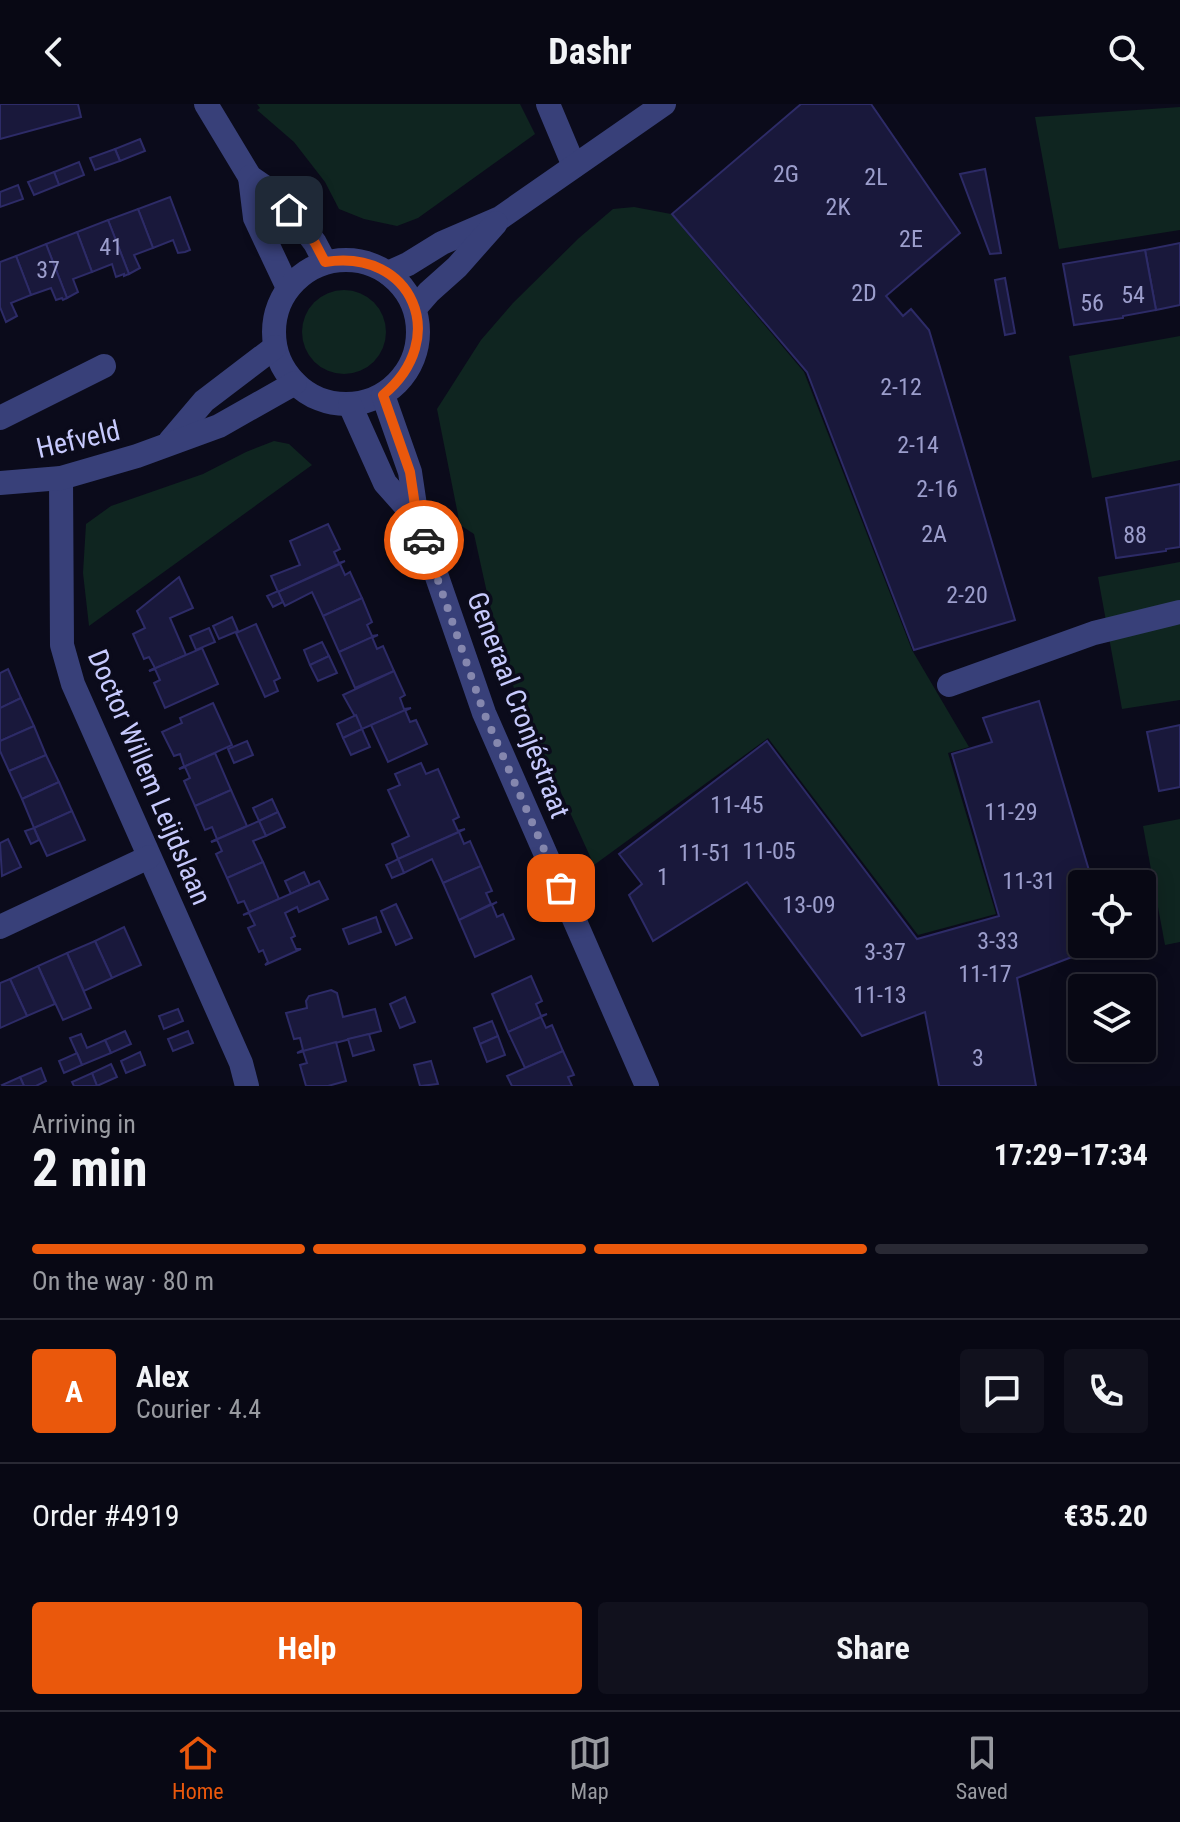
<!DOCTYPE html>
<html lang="en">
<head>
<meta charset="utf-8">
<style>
	body { margin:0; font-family:"Roboto Condensed",sans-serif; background:#11111d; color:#f1f3f6; height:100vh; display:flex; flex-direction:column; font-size:30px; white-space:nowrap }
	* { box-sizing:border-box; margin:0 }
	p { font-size:26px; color:#989aa0 }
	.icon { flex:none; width:44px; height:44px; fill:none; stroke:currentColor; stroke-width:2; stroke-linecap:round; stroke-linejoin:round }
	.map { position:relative; height:982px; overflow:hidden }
	.panel { display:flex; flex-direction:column; background:#080814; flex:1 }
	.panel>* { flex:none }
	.tools { position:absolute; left:1068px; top:766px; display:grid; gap:16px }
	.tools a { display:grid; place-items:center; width:88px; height:88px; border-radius:8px; background:#080814; box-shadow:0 4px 20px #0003,0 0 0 2px #292934; font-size:40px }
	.pin { position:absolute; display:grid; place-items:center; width:68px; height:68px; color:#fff; margin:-34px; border-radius:16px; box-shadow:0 4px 12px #0006 }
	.courier { position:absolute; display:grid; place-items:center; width:80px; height:80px; margin:-40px; border:6px solid #ea580c; border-radius:50%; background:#fff; color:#222; box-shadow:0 2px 10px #0007 }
	.headline em { font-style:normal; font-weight:700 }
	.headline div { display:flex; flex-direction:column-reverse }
	.headline { display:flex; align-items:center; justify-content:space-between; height:136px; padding:0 32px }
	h1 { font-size:52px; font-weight:700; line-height:60px }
	.bar { display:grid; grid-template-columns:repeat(4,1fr); gap:12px 8px; align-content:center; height:96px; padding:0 32px }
	.bar i { height:10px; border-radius:6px; background:#292934 }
	.bar .active { background:#ea580c }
	.bar p { grid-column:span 4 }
	.line { display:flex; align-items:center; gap:20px; padding:0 32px; border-top:2px solid #292934 }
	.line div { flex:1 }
	.round { display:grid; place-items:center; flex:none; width:84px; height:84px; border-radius:8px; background:#11111d }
	.button { display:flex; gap:16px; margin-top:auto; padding:16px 32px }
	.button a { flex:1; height:92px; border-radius:8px; background:#ea580c; color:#fff; font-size:32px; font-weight:700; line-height:92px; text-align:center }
	.button a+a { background:#11111d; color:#f1f3f6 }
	header { display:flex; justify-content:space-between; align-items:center; height:104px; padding:0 32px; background:#080814; font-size:36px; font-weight:700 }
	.menu { display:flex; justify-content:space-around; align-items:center; height:112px; border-top:2px solid #292934; background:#080814; font-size:22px; color:#989aa0 }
	.menu a { display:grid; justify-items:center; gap:4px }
	.menu .active { color:#ea580c }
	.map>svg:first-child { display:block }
	.green { fill:#0f2520 }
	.building { fill:#19183b; stroke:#2d2b67; stroke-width:2 }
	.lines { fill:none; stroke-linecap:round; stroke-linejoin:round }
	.minor { stroke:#384079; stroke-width:24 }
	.done { stroke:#8587ae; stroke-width:8; stroke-dasharray:0 14.4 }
	.route { stroke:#ea580c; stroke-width:10 }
	.labels { text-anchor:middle; stroke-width:7; stroke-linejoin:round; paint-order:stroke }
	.number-label { font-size:24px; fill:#9c9ecc }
	.street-label { font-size:28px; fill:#c7cafd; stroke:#0b0b1b }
</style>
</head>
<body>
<header><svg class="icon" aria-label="back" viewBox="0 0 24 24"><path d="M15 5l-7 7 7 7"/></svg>Dashr<svg class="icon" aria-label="search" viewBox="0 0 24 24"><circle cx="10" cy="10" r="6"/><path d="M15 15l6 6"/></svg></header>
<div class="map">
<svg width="1180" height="982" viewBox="0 0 1180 982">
	<rect width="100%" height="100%" fill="#0b0b1b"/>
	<!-- green -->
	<g class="green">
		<path d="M257,0h263l15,30 -117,84 -21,8 -33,-7 -25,-10 -14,-27 -31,-40 -37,-32 3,-2z"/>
		<path d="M1180,3v123l-121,19 -24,-132z"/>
		<path d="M634,103l37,7 133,158 108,278 57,97 -21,6 48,161 -78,21 -150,-197 -174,127 -79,-173 -26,-90 -15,-68 -14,-9 -23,-116 44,-69 32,-37 66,-65 34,-29z"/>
		<circle cx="344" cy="228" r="42"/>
		<path d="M1180,232v124l-88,18 -23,-122z"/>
		<path d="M274,337l15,3 23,21 -223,161 -6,-53 3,-49 25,-18 92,-32 43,-22z"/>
		<path d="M1180,458v138l-58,9 -24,-132z"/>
		<path d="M1180,715v123l-15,3 -22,-119z"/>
	</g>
	<!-- building -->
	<g class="building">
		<path d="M0,0h78l3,13 -81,22z"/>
		<path d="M801,0h70l89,129 -74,63 17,20 8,-7 18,21 86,290 -101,30 -107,-278 -135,-158z"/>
		<path d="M140,35l5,12 -25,10 -5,-12z"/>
		<path d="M115,45l5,12 -25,9 -5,-12z"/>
		<path d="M79,58l5,13 -25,10 -5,-13z"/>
		<path d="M985,65l16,84 -11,1 -30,-80z"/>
		<path d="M54,68l5,13 -25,10 -6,-13z"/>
		<path d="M18,81l5,14 -23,8v-15z"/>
		<path d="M170,93l20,53 -5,2 -7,1 -5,-13 -20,8 -15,-39z"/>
		<path d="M138,105l15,39 -19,7 6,13 -11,6 -21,-54z"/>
		<path d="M108,116l21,54 -5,2v-2l-8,3 -4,-13 -20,8 -15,-40z"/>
		<path d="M77,128l15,40 -19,7 5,13 -11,6 -21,-54z"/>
		<path d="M1180,139v62l-24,5 -11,-60z"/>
		<path d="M46,140l21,54 -4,2 -1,-2 -6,2 -5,-12 -20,7 -15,-39z"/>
		<path d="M1145,146l11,60 -33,6v2l-49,7 -11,-61z"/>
		<path d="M16,152l15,39 -20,8 6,13 -11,6 -6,-15v-45z"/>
		<path d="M1005,174l10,55 -10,2 -10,-55z"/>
		<path d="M1180,380v63l-14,2v2l-50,7 -10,-60z"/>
		<path d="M328,420l12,25 -6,3 5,11 6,-2 -67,31 -7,-16 29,-11 -10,-24z"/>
		<path d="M340,460l5,11 5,-3 12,26 -39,18 -11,-24 -27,14 -7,-14z"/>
		<path d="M179,473l14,31 -23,10 16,37 -37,16 6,-3 -6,-11 -5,2 -11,-25 12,-6 -8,-17z"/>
		<path d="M278,487l5,11 -10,5 -6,-11z"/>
		<path d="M362,494l10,24 -5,3 5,11 6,-1 -39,17 -16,-36z"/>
		<path d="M232,513l6,14 -19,8 -6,-13z"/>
		<path d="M256,520l24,54 -6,3 4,10 -13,6 -29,-64z"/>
		<path d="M209,524l6,14 -19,8 -6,-14z"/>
		<path d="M372,533l5,12 6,-3 11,25 -39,17 -16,-36z"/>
		<path d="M322,538l7,14 -19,9 -6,-15z"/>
		<path d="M202,544l16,36 -53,24 -11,-25 6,-3 -5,-11 -6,2z"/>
		<path d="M329,552l8,17 -19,8 -8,-16z"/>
		<path d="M8,565l13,29 -21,10v-35z"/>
		<path d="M394,567l11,24 -5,3 4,11 7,-1 -49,21 -19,-34z"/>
		<path d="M21,594l13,28 -34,15v-33z"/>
		<path d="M1039,597l54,183h-11v60h24l-89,34 19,108h-97l-14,-74 -63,24 -115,-154 -94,59 -24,-46 13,-11 -23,-30 148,-113 150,198 82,-23 -47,-162 40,-12 -9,-24z"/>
		<path d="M213,599l19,42 -53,24 5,-3 -4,-12 -6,2 -12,-24 20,-9 -2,-5z"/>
		<path d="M405,606l5,12 6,-2 11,24 -39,18 -17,-37z"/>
		<path d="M356,611l6,14 -19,9 -6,-14z"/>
		<path d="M1180,621v62l-21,4 -12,-59z"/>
		<path d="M34,622l12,29 -37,16 -9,-20v-10z"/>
		<path d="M362,625l8,18 -19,8 -8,-17z"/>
		<path d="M247,637l6,14 -19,8 -6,-14z"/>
		<path d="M215,649l16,37 -36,16 -11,-25 6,-3 -5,-11 -6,2z"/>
		<path d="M46,651l13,27 -37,17 -13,-28z"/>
		<path d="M421,659l5,11 12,-5 21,48 -6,3 5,11 7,-2 -67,30 -6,-15 17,-8 -21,-46 12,-5 -5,-11z"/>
		<path d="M59,678l13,29 -38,17 -12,-29z"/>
		<path d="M231,686l16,36 -36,16 6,-3 -5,-12 -7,3 -10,-24z"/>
		<path d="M272,695l6,13 -19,9 -6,-13z"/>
		<path d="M72,707l13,29 -38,16 -13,-28z"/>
		<path d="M278,708l7,15 -19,9 -7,-15z"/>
		<path d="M259,717l7,15 -13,5 10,21 -36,16 -11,-24 6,-3 -5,-11 -6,2z"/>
		<path d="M34,724l5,12 -8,4 -6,-13z"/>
		<path d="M459,728l5,12 6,-3 11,25 -38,17 -11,-24 -28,14 -6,-14z"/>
		<path d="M8,735l13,28 -19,9 -2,-33z"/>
		<path d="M398,755l6,14 -12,5 -6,-13z"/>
		<path d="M263,758l16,37 -30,13 -5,-11 -6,2 -11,-25z"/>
		<path d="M481,762l11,25 -6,2 5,11 -32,16 -16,-37z"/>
		<path d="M304,768l6,13 -19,9 -6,-13z"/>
		<path d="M319,777l9,18 -29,13 -2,-5 -12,6 10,23 -4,2 5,11h5l-36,16 3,-3 -5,-12 -4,2 -11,-24 7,-3 -6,-12 -6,2z"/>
		<path d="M497,798l-5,3 5,12 6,-3 11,25 -39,18 -16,-37z"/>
		<path d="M396,800l16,34 -16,7 -15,-34z"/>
		<path d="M376,813l5,15 -32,12 -6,-15z"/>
		<path d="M124,823l17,38 -29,13 -17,-37z"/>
		<path d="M95,837l17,37 -28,13 -17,-38z"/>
		<path d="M67,849l24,55 -28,12 -25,-54z"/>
		<path d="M38,862l17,38 -28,12 -17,-37z"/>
		<path d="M531,872l11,25 -6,3 5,12 6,-2 -39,18 -16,-38z"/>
		<path d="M10,875l17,37 -27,12v-45z"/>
		<path d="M331,886l6,3 6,24 32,-8 6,22 -84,22 6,-3 -3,-12 -6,1 -8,-26 21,-5 -1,-7 3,-5z"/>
		<path d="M405,893l10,25 -15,6 -10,-24z"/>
		<path d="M178,905l5,12 -19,8 -5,-13z"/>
		<path d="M541,913l5,11 6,-3 11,26 -38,17 -17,-36z"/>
		<path d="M492,917l6,15 -18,8 -6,-16z"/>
		<path d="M125,927l6,13 -20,9 -6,-13z"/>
		<path d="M188,927l5,12 -20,8 -5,-12z"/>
		<path d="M81,930l6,14 18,-8 6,13 -29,12 -12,-27z"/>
		<path d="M369,930l5,16 -21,6 -5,-17z"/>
		<path d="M498,932l7,19 -18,7 -7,-18z"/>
		<path d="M336,938l10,39 -18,5h-22l-6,-21 7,-2 -4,-12z"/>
		<path d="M563,947l11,24 -6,2 4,9h-60l-5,-10z"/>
		<path d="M140,948l5,13 -19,8 -5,-12z"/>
		<path d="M77,949l5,12 -18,8 -5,-12z"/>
		<path d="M431,957l7,23 -18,2 -6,-21z"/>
		<path d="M111,960l6,13 -20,9 -5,-13z"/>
		<path d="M41,964l5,13 -10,5h-12l-4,-9z"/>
		<path d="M92,969l5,13h-23l-2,-4z"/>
		<path d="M20,973l4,9h-21l-1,-1z"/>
	</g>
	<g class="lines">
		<!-- minor -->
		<g class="minor">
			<path d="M206,0l44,73 32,22 33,44 10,19"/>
			<path d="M548,0l26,62"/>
			<path d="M250,73l5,41 33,70"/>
			<circle cx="346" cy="228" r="72"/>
			<path d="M388,169l20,-9 34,-21 58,-25 164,-114"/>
			<path d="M415,204l14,-16 28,-25 39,-44"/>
			<path d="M383,291l27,77 7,47 67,194 163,373"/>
			<path d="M350,301l35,78 32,36"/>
			<path d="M0,314l104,-52"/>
			<path d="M170,337l34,-40 71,-54"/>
			<path d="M61,374l1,167 11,39 168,379 6,23"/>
			<path d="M0,379l61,-5 76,-22 82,-30 76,-43"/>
			<path d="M949,581l145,-52 86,-21"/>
			<path d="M0,823l149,-70"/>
		</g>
	</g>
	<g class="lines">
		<!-- done -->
		<path class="done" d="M424,436l60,173 77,175"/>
		<!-- route -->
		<path class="route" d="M289,106l26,33 10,19c88,-14 126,77 58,133l27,77 7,47 7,21"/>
	</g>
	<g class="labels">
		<!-- number labels -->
		<g class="number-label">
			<text x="786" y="78">2G</text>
			<text x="876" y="81">2L</text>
			<text x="838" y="111">2K</text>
			<text x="911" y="143">2E</text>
			<text x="111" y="151">41</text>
			<text x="48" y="174">37</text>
			<text x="864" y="197">2D</text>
			<text x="1133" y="199">54</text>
			<text x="1092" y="207">56</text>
			<text x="901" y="291">2-12</text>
			<text x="918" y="349">2-14</text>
			<text x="937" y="393">2-16</text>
			<text x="934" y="438">2A</text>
			<text x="1135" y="439">88</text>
			<text x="967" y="499">2-20</text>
			<text x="737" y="709">11-45</text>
			<text x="1011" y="716">11-29</text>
			<text x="769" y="755">11-05</text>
			<text x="705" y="757">11-51</text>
			<text x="663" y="781">1</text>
			<text x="1029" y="785">11-31</text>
			<text x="809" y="809">13-09</text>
			<text x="998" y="845">3-33</text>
			<text x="885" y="856">3-37</text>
			<text x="985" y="878">11-17</text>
			<text x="880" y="899">11-13</text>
			<text x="978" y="962">3</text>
		</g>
		<!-- street labels -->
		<g class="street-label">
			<text transform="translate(78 335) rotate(-13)" y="10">Hefveld</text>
			<text transform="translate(519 601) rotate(69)" y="10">Generaal Cronjéstraat</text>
			<text transform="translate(150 673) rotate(67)" y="10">Doctor Willem Leijdslaan</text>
		</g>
	</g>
</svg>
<div class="tools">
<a><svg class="icon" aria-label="locate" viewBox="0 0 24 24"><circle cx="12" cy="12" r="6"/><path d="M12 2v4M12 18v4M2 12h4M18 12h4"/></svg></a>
<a><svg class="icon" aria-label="layers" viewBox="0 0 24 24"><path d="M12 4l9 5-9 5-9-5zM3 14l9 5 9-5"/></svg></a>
</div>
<div class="pin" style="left:561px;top:784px;background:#ea580c"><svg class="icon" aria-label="bag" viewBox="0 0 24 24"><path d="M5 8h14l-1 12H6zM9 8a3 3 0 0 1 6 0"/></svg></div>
<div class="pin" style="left:289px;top:106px;background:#1f2937"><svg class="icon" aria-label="home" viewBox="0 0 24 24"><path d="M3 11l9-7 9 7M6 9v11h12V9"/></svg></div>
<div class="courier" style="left:424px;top:436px"><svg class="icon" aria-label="car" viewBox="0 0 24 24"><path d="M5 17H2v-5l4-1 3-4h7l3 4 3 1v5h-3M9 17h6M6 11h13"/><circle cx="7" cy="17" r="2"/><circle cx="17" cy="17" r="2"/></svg></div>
</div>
<section class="panel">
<div class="headline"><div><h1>2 min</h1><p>Arriving in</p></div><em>17:29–17:34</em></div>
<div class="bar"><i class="active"></i><i class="active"></i><i class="active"></i><i></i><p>On the way · 80 m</p></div>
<div class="line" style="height:144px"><b class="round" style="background:#ea580c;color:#fff">A</b><div><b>Alex</b><p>Courier · 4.4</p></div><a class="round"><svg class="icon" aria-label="chat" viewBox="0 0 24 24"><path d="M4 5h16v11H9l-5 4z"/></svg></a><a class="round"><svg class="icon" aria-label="phone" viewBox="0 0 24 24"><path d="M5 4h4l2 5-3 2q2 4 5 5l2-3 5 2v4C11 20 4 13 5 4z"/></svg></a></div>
<div class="line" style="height:104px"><div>Order #4919</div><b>€35.20</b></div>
<div class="button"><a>Help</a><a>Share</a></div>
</section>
<nav class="menu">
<a class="active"><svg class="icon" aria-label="home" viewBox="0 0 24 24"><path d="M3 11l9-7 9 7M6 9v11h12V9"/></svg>Home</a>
<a><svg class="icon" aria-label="map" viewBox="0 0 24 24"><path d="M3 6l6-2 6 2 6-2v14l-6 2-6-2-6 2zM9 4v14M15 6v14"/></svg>Map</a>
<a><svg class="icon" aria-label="saved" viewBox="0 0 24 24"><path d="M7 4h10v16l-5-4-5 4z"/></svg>Saved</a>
</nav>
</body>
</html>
